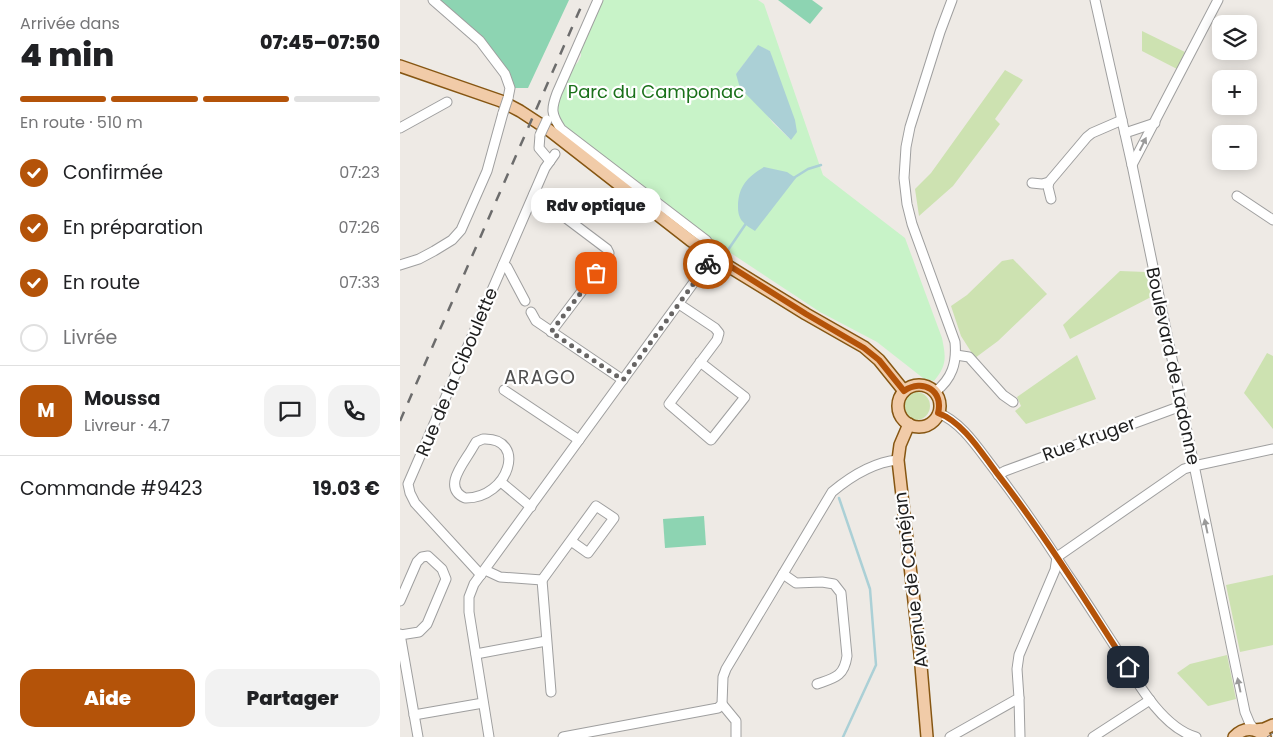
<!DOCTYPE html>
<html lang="fr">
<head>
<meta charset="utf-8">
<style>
	body { margin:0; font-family:Poppins,sans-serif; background:#f2f2f2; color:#202124; height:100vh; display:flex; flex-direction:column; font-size:19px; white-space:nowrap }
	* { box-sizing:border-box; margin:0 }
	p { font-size:16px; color:#757577 }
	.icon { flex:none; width:28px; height:28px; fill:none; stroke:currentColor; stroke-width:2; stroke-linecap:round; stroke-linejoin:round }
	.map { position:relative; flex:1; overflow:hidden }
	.sheet { display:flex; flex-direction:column; background:#fff; width:400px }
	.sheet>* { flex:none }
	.fabs { position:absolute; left:812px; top:15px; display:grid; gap:10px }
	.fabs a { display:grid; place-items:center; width:45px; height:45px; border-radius:10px; background:#fff; box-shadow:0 2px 12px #0003; font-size:25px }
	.pin { position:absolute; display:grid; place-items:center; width:42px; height:42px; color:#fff; margin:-21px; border-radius:10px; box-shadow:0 2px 8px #0006 }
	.courier { position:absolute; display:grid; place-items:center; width:50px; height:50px; margin:-25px; border:4px solid #b45309; border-radius:50%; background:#fff; color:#222; box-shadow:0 1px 6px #0007 }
	.bubble { position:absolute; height:35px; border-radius:15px; background:#fff; box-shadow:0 2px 12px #0003; font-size:16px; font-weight:800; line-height:35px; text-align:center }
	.summary em { font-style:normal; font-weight:800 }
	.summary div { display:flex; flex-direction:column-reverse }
	.summary { display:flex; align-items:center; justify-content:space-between; height:85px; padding:0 20px }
	h1 { font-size:32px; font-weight:800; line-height:38px }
	.bar { display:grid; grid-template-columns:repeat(4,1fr); gap:8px 5px; align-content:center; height:60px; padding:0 20px }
	.bar i { height:6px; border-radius:4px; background:#e0e0e0 }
	.bar .selected { background:#b45309 }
	.bar p { grid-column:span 4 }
	.line { display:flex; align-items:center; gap:12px; padding:0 20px; border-top:1px solid #e0e0e0 }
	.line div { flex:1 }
	.round { display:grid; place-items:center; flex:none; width:52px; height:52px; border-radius:15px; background:#f2f2f2 }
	ol { padding:0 20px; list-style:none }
	li { display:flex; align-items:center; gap:15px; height:55px }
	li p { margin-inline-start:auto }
	li .icon { padding:5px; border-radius:50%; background:#b45309; color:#fff; stroke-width:4 }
	li:last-child { color:#757577 }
	li i { width:28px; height:28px; border:2px solid #e0e0e0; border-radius:50% }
	.action { display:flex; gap:10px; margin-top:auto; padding:10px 20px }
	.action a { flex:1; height:58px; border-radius:15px; background:#b45309; color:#fff; font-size:20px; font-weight:800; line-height:58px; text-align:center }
	.action a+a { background:#f2f2f2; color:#202124 }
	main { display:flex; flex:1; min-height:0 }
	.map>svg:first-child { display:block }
	.grass { fill:#cde2b1 }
	.park { fill:#c8f3c8; fill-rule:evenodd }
	.pitch { fill:#8dd4b2 }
	.water { fill:#abd0d6 }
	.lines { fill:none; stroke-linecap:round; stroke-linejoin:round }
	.stream { stroke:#abd0d6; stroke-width:2.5 }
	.minor-casing { stroke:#9f9f9f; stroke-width:11 }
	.major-casing { stroke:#865612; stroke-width:14 }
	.minor { stroke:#fff; stroke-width:9 }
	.major { stroke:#f1cba8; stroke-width:11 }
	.tram { stroke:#6c6c6c; stroke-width:1 }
	.rail { stroke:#6c6c6c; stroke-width:2.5; stroke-dasharray:10 10; stroke-linecap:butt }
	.minor-bridge-casing { stroke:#9f9f9f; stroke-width:11; stroke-linecap:butt }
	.minor-bridge { stroke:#fff; stroke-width:9 }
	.oneway { fill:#9a9a9a }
	.done { stroke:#676564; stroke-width:5; stroke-dasharray:0 9 }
	.route { stroke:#b45309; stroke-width:6 }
	.labels { text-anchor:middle; stroke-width:4.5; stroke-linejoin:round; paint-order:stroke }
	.park-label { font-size:18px; fill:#197019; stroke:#fff }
	.street-label { font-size:18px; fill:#1e1e1e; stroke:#fff }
	.neighbourhood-label { font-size:19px; letter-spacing:1px; fill:#515151; stroke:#fff }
</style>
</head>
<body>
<main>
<section class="sheet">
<div class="summary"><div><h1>4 min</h1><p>Arrivée dans</p></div><em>07:45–07:50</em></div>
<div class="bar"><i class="selected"></i><i class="selected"></i><i class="selected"></i><i></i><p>En route · 510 m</p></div>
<ol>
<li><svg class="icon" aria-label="check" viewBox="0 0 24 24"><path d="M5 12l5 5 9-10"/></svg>Confirmée<p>07:23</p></li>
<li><svg class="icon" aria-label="check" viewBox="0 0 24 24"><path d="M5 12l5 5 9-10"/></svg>En préparation<p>07:26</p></li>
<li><svg class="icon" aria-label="check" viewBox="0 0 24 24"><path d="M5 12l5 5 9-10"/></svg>En route<p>07:33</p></li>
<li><i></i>Livrée</li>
</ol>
<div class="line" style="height:90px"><b class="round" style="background:#b45309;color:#fff">M</b><div><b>Moussa</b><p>Livreur · 4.7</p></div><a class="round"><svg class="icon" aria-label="chat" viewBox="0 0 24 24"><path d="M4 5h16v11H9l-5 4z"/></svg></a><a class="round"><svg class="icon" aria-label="phone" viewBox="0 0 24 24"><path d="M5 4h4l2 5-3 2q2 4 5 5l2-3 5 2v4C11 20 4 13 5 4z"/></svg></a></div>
<div class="line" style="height:65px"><div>Commande #9423</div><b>19.03 €</b></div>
<div class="action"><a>Aide</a><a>Partager</a></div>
</section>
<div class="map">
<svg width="873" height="737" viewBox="0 0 873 737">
	<rect width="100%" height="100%" fill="#eeeae5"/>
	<!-- grass -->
	<g class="grass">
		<path d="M742,31l43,21 -8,17 -35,-18z"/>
		<path d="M605,70l18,10 -28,39 5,5 -47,62 -34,30 -4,-27 16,-16z"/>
		<path d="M613,259l34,35 -49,47 -23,17 -14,-22 -10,-30 16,-11 35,-34z"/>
		<path d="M720,271l26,1 5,25 -81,42 -7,-14z"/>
		<path d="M867,353l6,3v73l-29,-36z"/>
		<path d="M677,355l19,44 -70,25 -11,-13 6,-5 -4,-9z"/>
		<circle cx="516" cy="406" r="14"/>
		<path d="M873,575v70l-33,7 -14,-67z"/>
		<path d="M827,655l9,44 -28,7 -31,-33 13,-9z"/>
	</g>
	<!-- park -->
	<path class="park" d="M203,0h155l6,4 59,171 82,63 37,100c4,20 5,27 -8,43l-11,-3 -46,-36 -57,-30 -112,-74 -136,-104 -10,-10 -4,-8v-14l15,-35 5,-5 3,-6v-9zM358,46l12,5 21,89 -18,-17 -37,-49z"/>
	<!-- pitch -->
	<g class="pitch">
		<path d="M33,0h136l-41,88h-18l-30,-47z"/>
		<path d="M378,0h34l11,8 -13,16z"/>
		<path d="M304,516l2,29 -41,3 -2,-29z"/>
	</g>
	<!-- water -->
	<g class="water">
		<path d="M358,45l12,6 25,69 2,12 -6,8 -51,-52 -4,-14z"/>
		<path d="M364,167l23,5 9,6 -41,53c-4,-3 -9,-5 -12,-9 -4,-4 -5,-10 -5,-15 0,-20 9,-30 26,-40z"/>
	</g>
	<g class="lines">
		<!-- stream -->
		<g class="stream">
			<path d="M392,179l16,-10 13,-4"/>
			<path d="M328,250l19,-28"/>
			<path d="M439,498l31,91 6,76 -33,72"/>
		</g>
		<defs>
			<g id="minor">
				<path d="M33,0l47,41 25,33 5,14 -2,10"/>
				<path d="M695,0l37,165 113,547 5,12 5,6"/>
				<path d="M0,128l47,-26"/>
				<path d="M725,133l30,-10"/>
				<path d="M140,135l-1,13 11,13"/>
				<path d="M732,165l86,-165"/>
				<path d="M649,182l-1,5 3,12"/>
				<path d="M632,183l10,1 7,-2 38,-45 5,-4 30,-13"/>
				<path d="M134,194l73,55 2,4 -2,5 -56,74"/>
				<path d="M837,196l36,24"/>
				<path d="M0,265l19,-6 15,-8 18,-11 9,-10 26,-59 16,-58"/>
				<path d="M103,265l4,2 18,34"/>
				<path d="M279,304l36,24 4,5 -2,7 -48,64 42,36 34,-43 -45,-35"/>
				<path d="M131,312l5,9 87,59"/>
				<path d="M556,355l13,2 34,38 10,7"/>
				<path d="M104,390l75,50"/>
				<path d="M535,392c17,-13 22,-29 20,-50l-43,-118 -5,-20 -3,-26 2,-31 4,-20 30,-95 12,-32"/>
				<path d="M538,413c24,9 41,37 56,56 26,34 51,70 74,106 16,23 31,47 46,70 19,30 46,82 82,92"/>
				<path d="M83,439c45,-2 26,60 -18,59 -24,-11 0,-36 8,-51l3,-5z"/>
				<path d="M598,475l7,-4 176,-65"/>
				<path d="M101,482l30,25"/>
				<path d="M85,570l15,7 42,3 9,112"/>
				<path d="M383,574l13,9 26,-1 12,2 7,9 6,63c-3,21 -13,22 -30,28"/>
				<path d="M81,575l-66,-72 -5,-10 -2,-9 137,-316 10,-14"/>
				<path d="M142,580l54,-74 18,12 -26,35 -17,-12"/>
				<path d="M0,601l17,-39 5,-5 6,-1 14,13 4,10 -19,45 -8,8 -19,3"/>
				<path d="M0,634l18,103"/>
				<path d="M76,654l70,-13"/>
				<path d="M619,698l1,39"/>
				<path d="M322,704l14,17v16"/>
				<path d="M14,715l69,-12"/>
				<path d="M89,737l-20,-125v-15l5,-13 239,-328 -4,-12 -3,-4 -145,-111c-10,-15 -10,-20 -4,-36l41,-93"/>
				<path d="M163,737l155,-29 4,-4 1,-27 3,-8 106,-177c18,-15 42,-30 66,-32"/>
				<path d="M550,737l69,-39 -2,-29 2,-14 36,-85 2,-13 127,-88 10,-3 79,-17"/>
				<path d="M693,737l57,-37"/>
			</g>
			<g id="major">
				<path d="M0,66l101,35 19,10 29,19 141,110 30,21 86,53 58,33 15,13 25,31"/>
				<circle cx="519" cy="406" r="21"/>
				<path d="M509,424l-9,21 -2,15 22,194 7,83"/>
				<path d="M855,730l9,-1 9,-4"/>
				<path d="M834,737c9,-10 22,-10 31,0"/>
			</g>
		</defs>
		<!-- minor casing -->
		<use href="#minor" class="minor-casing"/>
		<!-- major casing -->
		<use href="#major" class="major-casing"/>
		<!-- minor -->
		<use href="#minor" class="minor"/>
		<!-- major -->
		<use href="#major" class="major"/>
		<!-- tram -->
		<path class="tram" d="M867,737l6,-4"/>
		<!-- rail -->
		<path class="rail" d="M0,421l184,-421"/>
		<defs>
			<g id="minor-bridge">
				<path d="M103,113l5,-15"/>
				<path d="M140,135l7,-15"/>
			</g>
		</defs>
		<!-- minor-bridge casing -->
		<use href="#minor-bridge" class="minor-bridge-casing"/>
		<!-- minor-bridge -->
		<use href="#minor-bridge" class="minor-bridge"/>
	</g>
	<!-- one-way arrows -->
	<defs><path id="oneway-solid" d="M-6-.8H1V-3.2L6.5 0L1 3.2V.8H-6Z" transform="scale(1.25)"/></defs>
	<g class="oneway">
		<use href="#oneway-solid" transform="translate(743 144) rotate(-64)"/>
		<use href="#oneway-solid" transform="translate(806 526) rotate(-102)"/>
		<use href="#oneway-solid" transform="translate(839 685) rotate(-102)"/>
	</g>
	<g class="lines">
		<!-- done -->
		<path class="done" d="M196,273l-45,59 72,48 85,-116"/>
		<!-- route -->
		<path class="route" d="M308,264l6,-8 92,58 58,34 15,12 25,31c19,-13 40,0 34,22 25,9 43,39 58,59 48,62 90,129 132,195"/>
	</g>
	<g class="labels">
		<!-- park labels -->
		<g class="park-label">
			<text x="256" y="98">Parc du Camponac</text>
		</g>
		<!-- street labels -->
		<g class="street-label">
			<text transform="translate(773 366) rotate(78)" y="6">Boulevard de Ladonne</text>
			<text transform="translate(57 372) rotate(-67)" y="6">Rue de la Ciboulette</text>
			<text transform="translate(689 439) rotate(-20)" y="6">Rue Kruger</text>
			<text transform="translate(511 580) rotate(-97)" y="6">Avenue de Canéjan</text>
		</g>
		<!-- neighbourhood labels -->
		<g class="neighbourhood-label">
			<text x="140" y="384">ARAGO</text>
		</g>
	</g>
</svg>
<div class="fabs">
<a><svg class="icon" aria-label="layers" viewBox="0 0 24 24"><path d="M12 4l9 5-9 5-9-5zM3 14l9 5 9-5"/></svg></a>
<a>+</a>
<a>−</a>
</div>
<div class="pin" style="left:196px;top:273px;background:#ea580c"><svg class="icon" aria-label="bag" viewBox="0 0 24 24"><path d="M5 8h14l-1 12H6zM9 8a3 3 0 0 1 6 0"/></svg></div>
<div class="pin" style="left:728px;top:667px;background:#1f2937"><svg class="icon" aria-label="home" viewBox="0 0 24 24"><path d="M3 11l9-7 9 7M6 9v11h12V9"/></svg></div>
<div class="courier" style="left:308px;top:264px"><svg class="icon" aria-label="bike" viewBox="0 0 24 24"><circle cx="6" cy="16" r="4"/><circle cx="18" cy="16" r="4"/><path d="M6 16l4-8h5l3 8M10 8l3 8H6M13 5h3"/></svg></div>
<div class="bubble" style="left:131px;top:188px;width:130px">Rdv optique</div>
</div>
</main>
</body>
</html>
